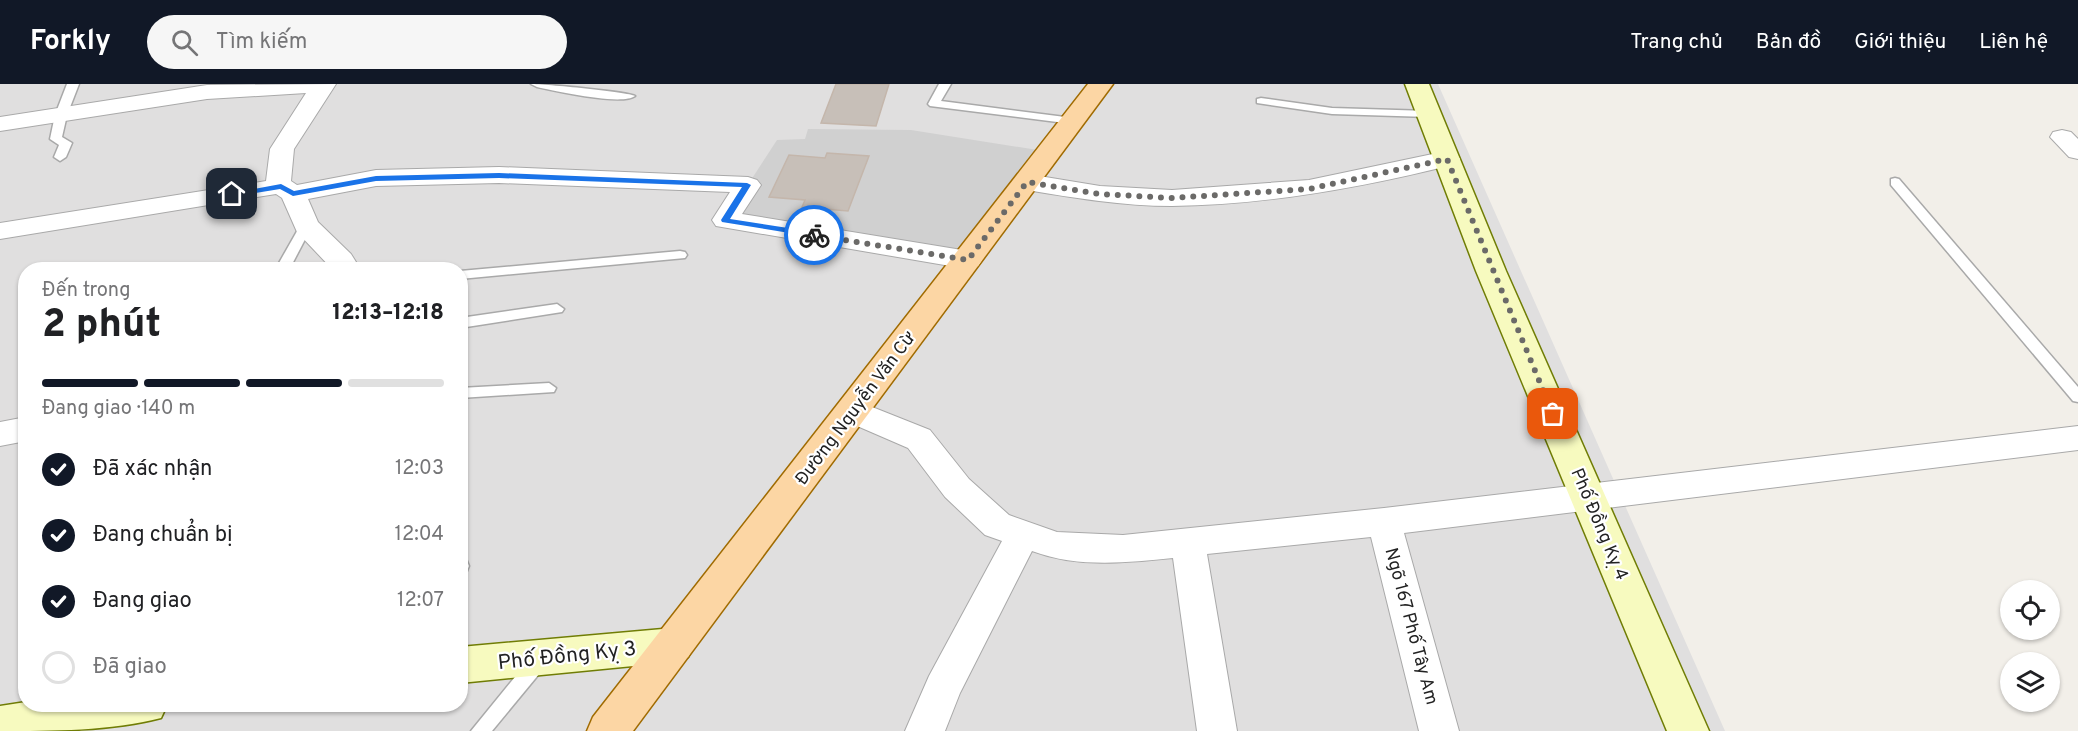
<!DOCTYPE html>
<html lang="vi">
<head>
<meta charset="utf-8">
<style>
	body { margin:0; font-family:Overpass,sans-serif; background:#f6f6f6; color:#202124; height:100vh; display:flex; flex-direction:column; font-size:22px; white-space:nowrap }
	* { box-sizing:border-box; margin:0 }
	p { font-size:20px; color:#757577 }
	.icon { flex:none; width:33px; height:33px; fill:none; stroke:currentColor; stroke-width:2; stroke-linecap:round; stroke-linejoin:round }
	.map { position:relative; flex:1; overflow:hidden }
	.panel { position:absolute; left:18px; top:178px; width:450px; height:450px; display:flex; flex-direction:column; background:#fff; border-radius:24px; box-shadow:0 2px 4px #0004 }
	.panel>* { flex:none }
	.fabs { position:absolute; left:2000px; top:496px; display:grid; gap:12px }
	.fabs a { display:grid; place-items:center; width:60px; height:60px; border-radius:50%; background:#fff; box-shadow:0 2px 4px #0004; font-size:30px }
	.pin { position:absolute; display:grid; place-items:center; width:51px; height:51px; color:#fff; margin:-26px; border-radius:12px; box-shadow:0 3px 9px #0006 }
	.courier { position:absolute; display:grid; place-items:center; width:60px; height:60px; margin:-30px; border:4px solid #1a73e8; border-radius:50%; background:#fff; color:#222; box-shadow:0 2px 8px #0007 }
	.summary em { font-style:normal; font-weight:800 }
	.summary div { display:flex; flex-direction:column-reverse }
	.summary { display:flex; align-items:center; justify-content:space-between; height:102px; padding:0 24px }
	h1 { font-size:39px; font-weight:800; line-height:45px }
	.bar { display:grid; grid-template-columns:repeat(4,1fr); gap:9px 6px; align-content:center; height:72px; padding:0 24px }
	.bar i { height:8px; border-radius:4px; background:#e0e0e0 }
	.bar .selected { background:#111827 }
	.bar p { grid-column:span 4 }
	ol { padding:0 24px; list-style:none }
	li { display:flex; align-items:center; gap:18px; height:66px }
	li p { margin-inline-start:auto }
	li .icon { padding:6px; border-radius:50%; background:#111827; color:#fff; stroke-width:4 }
	li:last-child { color:#757577 }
	li i { width:33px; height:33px; border:3px solid #e0e0e0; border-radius:50% }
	header { display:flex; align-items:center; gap:36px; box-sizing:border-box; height:84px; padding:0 30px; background:#111827; color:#fff }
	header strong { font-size:28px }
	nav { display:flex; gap:33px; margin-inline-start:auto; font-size:21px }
	.search { width:420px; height:54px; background:#f6f6f6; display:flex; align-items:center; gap:15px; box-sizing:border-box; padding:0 21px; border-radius:33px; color:#757577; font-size:22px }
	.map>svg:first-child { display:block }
	.residential { fill:#e0dfdf; fill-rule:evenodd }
	.religious { fill:#d0d0d0 }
	.building { fill:#c7bfb8; stroke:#c4b6ab; stroke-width:1.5 }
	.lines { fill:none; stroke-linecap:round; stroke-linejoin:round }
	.lane-casing { stroke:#a9a9a9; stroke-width:3 }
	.street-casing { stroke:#a9a9a9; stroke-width:2 }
	.secondary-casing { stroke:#707d05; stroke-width:3 }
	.primary-casing { stroke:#a06b00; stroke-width:3 }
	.lane { fill:#fff; fill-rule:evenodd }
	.street { fill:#fff; fill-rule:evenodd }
	.secondary { fill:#f7fabf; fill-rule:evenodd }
	.primary { fill:#fcd6a4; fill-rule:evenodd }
	.route { fill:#1a73e8 }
	.done { stroke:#6b6a68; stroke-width:6; stroke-dasharray:0 10.8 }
	.labels { text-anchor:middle; stroke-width:4.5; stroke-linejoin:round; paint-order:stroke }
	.street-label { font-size:18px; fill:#222; stroke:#fff }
	.near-street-label { font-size:21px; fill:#222; stroke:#fff }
</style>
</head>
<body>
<header>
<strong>Forkly</strong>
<div class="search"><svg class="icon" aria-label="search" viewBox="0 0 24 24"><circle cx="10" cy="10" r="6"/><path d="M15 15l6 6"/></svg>Tìm kiếm</div>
<nav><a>Trang chủ</a><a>Bản đồ</a><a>Giới thiệu</a><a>Liên hệ</a></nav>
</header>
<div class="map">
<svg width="2078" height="647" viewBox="0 0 2078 647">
	<rect width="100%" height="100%" fill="#f2efe9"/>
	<!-- residential -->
	<path class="residential" d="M0,0h1438l287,647h-1725zM26,186h434v435h-434z"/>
	<!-- religious -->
	<path class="religious" d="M808,45l103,1 139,22 -82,108 -243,-40 52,-80 28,-1z"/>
	<!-- building -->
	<g class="building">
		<path d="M836,0h53l-13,42 -55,-3z"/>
		<path d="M827,69l42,3 -21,55 -46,-4 3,-7 -36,-3 20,-42 36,3z"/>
	</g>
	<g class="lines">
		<defs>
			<g id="lane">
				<path d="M67,0h12l-12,31 -5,22 10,6 -6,14 -6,4 -6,-4 5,-12 -9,-6 5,-24z"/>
				<path d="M531,0c13,0 98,8 104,12 -13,10 -80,-5 -98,-9z"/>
				<path d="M939,0h12l-10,17 132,17 6,3 -6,3 -143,-18 -2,-2z"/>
				<path d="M1261,14l71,10 97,3 6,3 -6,3 -97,-3 -75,-11v-4z"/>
				<path d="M1895,94l4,1 179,208v15l-5,-1 -182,-216v-6z"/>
				<path d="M306,138l6,4 -23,44h-14l25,-44z"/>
				<path d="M680,167l5,1 2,3 -2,3 -225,21v-8z"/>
				<path d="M557,220l7,5 -2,3 -102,16v-10z"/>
				<path d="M549,299l7,5 -2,4 -94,6v-10z"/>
				<path d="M460,475l7,2 2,5 -2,5 -6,2z"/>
				<path d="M538,570l6,2 3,6 -3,6 -52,63h-21l61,-75z"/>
			</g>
			<g id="street">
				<path d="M336,0l-42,65 -3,32 6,4 79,-15 123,-3 249,10 9,3 4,5 -19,29 226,37 10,3 4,6 -4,6 -10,3 -252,-43 -4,-6 18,-28 -231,-9 -123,3 -68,13 10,23 33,32 10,16h-28l-36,-38 -15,-34 -6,-4 -276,45v-16l266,-42 4,-32 36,-56 -99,6 -207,32v-14l207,-32z"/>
				<path d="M2062,46l9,2 7,7v20l-9,-2 -19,-20 3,-5z"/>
				<path d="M1447,67l9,3 4,5 -4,5c-92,23 -189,41 -284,42 -49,0 -97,-8 -145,-16l-9,-3 -4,-5 4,-5 9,-3 73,12 72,4 137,-10z"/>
				<path d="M852,315l78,31 39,49 40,36 48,17 66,3 261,-27 694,-82v24l-674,83 55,198h-40l-48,-194 -164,17 30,177h-40l-24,-173c-48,5 -96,10 -141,-7l-72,142 -15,38h-40l24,-55 73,-135 -17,-6 -40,-38 -37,-49 -67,-29 -5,-8 5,-8z"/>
				<path d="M26,333v24l-26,5v-24z"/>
			</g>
			<g id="secondary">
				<path d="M1405,0h24l77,187 203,460h-42l-191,-460z"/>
				<path d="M674,544l14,5 6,12 -6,12 -14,5 -214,21v-36z"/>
				<path d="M26,618v3h141l-6,13c-50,13 -109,13 -161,13v-25z"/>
			</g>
			<path id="primary" d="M1088,0h25l-480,647h-46l6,-14z"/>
		</defs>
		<!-- lane casing -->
		<use href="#lane" class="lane-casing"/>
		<!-- street casing -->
		<use href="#street" class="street-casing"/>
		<!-- secondary casing -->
		<use href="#secondary" class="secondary-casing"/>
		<!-- primary casing -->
		<use href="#primary" class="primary-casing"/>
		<!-- lane -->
		<use href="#lane" class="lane"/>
		<!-- street -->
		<use href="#street" class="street"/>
		<!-- secondary -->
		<use href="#secondary" class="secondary"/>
		<!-- primary -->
		<use href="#primary" class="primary"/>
	</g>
	<!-- route -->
	<path class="route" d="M499,89l248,10 4,2 -21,34 84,13 5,3 -5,2 -92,-15 -1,-2 21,-33 -243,-9 -123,3 -83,15 -13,-7 -48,8 -4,-3 53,-10 13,7 82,-15z"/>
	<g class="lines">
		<!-- done -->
		<path class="done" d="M814,151l154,25 59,-78 73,12 72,4 137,-9 138,-30 106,255"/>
	</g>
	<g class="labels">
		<!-- street labels -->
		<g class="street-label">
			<text transform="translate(855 324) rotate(-53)" y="6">Đường Nguyễn Văn Cừ</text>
			<text transform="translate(1600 440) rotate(67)" y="6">Phố Đồng Kỵ 4</text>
			<text transform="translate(1412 542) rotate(75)" y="6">Ngõ 167 Phố Tây Am</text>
		</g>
		<!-- near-street labels -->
		<g class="near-street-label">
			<text transform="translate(567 571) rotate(-6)" y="7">Phố Đồng Kỵ 3</text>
		</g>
	</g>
</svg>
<div class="fabs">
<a><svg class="icon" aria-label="locate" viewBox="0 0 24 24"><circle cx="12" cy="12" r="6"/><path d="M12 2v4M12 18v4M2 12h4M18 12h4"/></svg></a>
<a><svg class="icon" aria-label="layers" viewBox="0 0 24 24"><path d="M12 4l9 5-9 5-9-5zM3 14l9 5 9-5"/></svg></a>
</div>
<div class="pin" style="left:1553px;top:330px;background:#ea580c"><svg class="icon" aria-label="bag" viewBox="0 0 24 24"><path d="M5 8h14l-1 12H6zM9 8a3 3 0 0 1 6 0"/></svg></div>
<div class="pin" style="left:232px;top:110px;background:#1f2937"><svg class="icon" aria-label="home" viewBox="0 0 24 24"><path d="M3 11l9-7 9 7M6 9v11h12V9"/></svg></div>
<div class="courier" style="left:814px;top:151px"><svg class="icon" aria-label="bike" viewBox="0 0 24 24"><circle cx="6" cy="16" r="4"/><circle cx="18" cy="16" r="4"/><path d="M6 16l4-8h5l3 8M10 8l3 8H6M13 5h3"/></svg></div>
<section class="panel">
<div class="summary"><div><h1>2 phút</h1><p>Đến trong</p></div><em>12:13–12:18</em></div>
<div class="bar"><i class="selected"></i><i class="selected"></i><i class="selected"></i><i></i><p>Đang giao · 140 m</p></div>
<ol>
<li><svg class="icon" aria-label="check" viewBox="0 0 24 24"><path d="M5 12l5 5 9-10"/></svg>Đã xác nhận<p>12:03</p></li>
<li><svg class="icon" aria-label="check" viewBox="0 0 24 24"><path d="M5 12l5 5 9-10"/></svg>Đang chuẩn bị<p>12:04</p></li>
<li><svg class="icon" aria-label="check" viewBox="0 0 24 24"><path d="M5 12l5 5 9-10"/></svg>Đang giao<p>12:07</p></li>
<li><i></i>Đã giao</li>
</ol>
</section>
</div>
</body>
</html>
